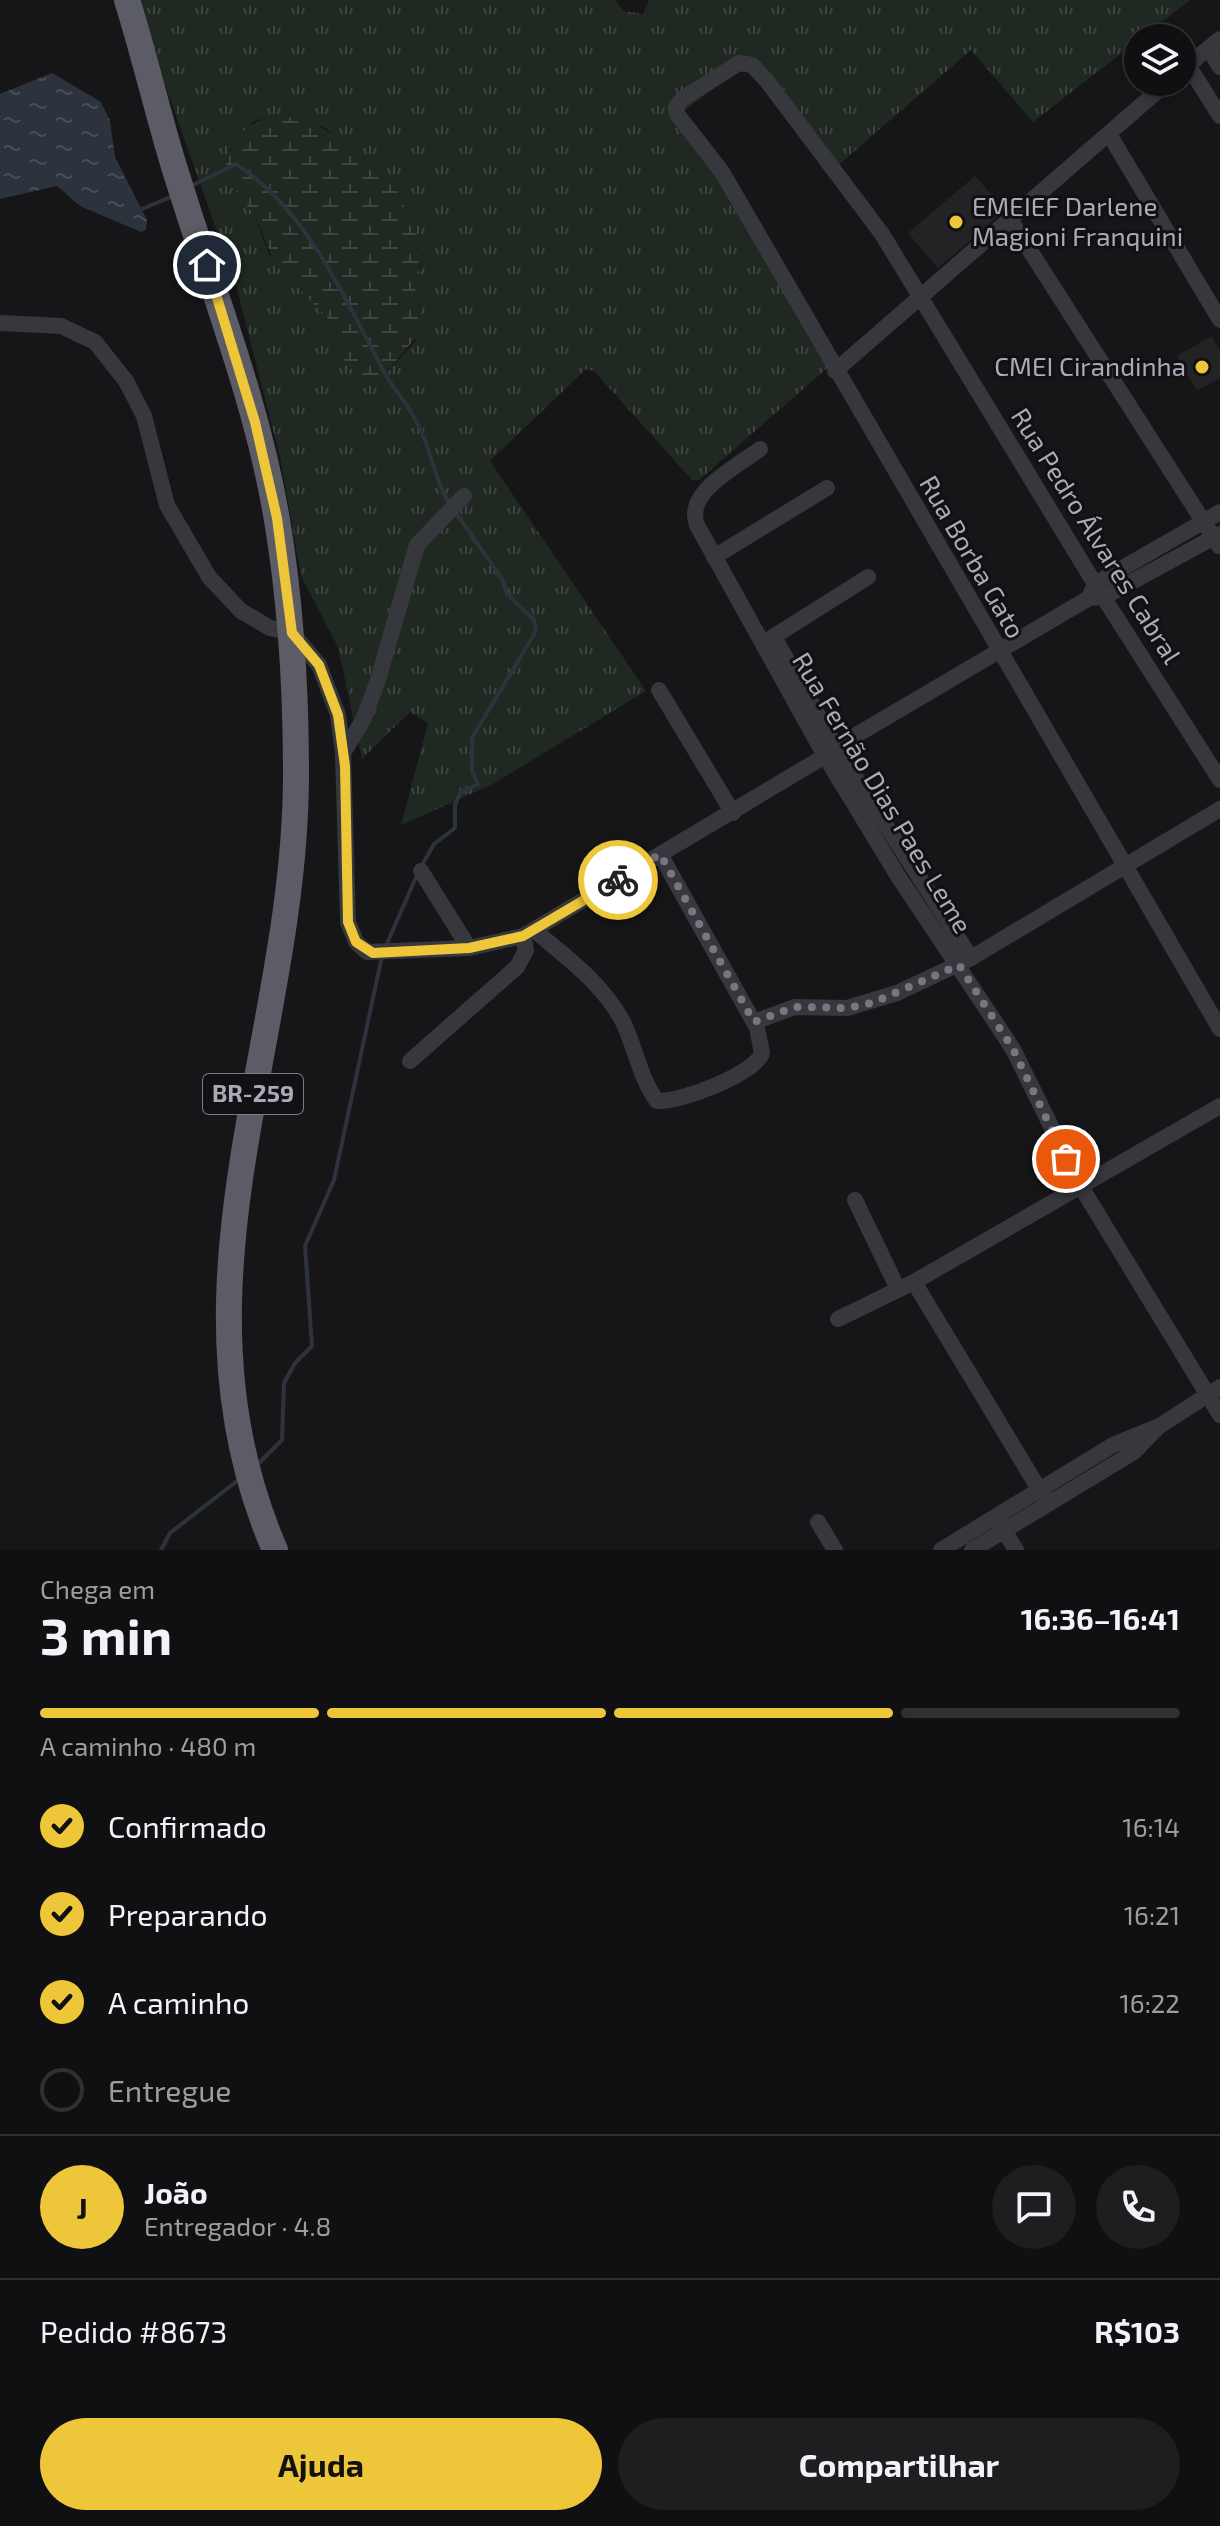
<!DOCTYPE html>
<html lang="pt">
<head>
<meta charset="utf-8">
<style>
	body { margin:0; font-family:"Exo 2",sans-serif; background:#1e1e20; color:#f1f3f6; height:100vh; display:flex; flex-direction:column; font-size:30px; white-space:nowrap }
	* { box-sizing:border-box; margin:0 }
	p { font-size:26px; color:#9c9d9f }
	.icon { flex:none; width:44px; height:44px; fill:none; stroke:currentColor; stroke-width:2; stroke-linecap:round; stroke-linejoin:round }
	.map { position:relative; height:1550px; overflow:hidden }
	.panel { display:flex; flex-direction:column; background:#101012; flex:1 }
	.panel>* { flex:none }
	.buttons { position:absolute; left:1124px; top:24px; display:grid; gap:16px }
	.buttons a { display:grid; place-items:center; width:72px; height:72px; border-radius:50%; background:#101012; box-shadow:0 4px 12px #0003,0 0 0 2px #303032; font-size:40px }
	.pin { position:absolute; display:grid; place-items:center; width:68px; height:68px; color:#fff; margin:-34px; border:4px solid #fff; border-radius:50%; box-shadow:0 2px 8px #0007 }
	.courier { position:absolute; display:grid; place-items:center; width:80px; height:80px; margin:-40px; border:6px solid #eec639; border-radius:50%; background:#fff; color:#222; box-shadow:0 2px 10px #0007 }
	.overview em { font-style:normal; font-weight:700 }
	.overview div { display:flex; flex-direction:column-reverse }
	.overview { display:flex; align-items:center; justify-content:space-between; height:136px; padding:0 40px }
	h1 { font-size:52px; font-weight:700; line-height:60px }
	.bar { display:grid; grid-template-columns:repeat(4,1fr); gap:12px 8px; align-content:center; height:96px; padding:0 40px }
	.bar i { height:10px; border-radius:6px; background:#303032 }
	.bar .current { background:#eec639 }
	.bar p { grid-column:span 4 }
	.line { display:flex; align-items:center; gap:20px; padding:0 40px; border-top:2px solid #303032 }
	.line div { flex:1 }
	.round { display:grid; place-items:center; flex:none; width:84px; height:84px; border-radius:42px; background:#1e1e20 }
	ol { padding:0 40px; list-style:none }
	li { display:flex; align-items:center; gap:24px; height:88px }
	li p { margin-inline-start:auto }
	li .icon { padding:8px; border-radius:50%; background:#eec639; color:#111; stroke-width:4 }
	li:last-child { color:#9c9d9f }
	li i { width:44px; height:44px; border:4px solid #303032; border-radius:50% }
	.action { display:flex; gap:16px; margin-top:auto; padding:16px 40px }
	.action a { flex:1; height:92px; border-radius:48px; background:#eec639; color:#111; font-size:32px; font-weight:700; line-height:92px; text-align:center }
	.action a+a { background:#1e1e20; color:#f1f3f6 }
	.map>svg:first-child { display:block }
	.built { fill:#232225 }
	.grass { fill:url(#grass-tufts); fill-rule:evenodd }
	.wetland { fill:url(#wetland-marsh) }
	.water { fill:url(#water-ripples) }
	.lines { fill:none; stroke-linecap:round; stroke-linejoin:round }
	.stream { stroke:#2d333c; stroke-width:4 }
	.minor { stroke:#37383d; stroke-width:16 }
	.trunk { stroke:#5b5c65; stroke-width:26 }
	.done { stroke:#767780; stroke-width:8; stroke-dasharray:0 14.4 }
	.route { stroke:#eec639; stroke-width:10 }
	.poi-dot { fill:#eec639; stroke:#111113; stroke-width:3 }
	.labels { text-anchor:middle; stroke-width:6; stroke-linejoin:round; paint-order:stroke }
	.shield { fill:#111113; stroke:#7b7d86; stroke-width:2 }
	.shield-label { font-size:24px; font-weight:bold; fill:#a9abb8 }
	.poi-label { font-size:26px; fill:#a9abb8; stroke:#111113; text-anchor:start }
	.street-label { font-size:26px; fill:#a9abb8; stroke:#111113 }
</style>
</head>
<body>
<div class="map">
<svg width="1220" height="1550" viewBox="0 0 1220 1550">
	<defs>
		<pattern id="grass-tufts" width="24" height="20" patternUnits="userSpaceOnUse" patternTransform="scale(2)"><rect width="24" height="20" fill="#202822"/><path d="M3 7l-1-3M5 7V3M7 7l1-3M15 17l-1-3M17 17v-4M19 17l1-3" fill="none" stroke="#3e4440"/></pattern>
		<pattern id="wetland-marsh" width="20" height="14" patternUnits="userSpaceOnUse" patternTransform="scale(2)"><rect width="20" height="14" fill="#202822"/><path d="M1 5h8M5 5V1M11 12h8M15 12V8" fill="none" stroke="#3e4440"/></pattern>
		<pattern id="water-ripples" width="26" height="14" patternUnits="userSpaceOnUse" patternTransform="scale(2)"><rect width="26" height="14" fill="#2d333c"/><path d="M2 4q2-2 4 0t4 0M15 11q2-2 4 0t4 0" fill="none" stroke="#494e56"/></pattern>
	</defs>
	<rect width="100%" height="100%" fill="#161618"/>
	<!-- built -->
	<g class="built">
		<path d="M975,176l30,34 -67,58 -30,-35z"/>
		<path d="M1212,336l8,15v27l-23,13 -20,-35z"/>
	</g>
	<!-- grass -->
	<path class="grass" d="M135,0h480l9,11 19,3 6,-14h541l-157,122 -62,-72 -137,119 -87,-106 -67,51 153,249 -134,117h-7l-98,-109 -8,-2 -96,92 156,230 -155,94 -90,40 27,-102 -18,-11 -48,47 -24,-112 -37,-71 -21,-119 -44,-172zM278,116l46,11 33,24 41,41 26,69 -11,19 8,30 -6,32 -37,40 -40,-33 -2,-22 -67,-73 -40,-104 25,-29z"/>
	<!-- wetland -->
	<path class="wetland" d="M278,116l29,4 41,22 50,50 28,63 -13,25 10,40 -3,13 -42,49 -25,-11 -8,-10 -7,-12 -2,-22 -61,-63 -20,-48 -31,-40c5,-35 19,-54 54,-60z"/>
	<!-- water -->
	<path class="water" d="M52,73l49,29 9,19 5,36 32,63 -1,10 -5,2 -61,-26 -23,-20 -57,13v-105z"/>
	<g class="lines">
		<!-- stream -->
		<g class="stream">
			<path d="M191,186l45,-22c74,48 110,139 151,213 11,17 25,33 33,52 12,24 14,50 29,74"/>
			<path d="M137,211l36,-15"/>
			<path d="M421,867l13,-23 21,-16v-24l6,-12 17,-8 -6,-13v-33l64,-107 -2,-11 -27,-26 -5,-15 -46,-66"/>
			<path d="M385,948l32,-73"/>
			<path d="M257,1465l25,-25 2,-57 11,-20 17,-17 -7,-100 29,-66 48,-224"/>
			<path d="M161,1550l9,-17 71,-55"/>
		</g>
		<!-- minor -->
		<g class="minor">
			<path d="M1209,49l11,18"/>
			<path d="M1188,65l32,51"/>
			<path d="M1182,70l38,-31"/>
			<path d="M1109,134l111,186"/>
			<path d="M1011,221l208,325"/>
			<path d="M0,323l61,3 34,16 31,39 18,35 23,89 42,72 32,34 29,17 22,5 27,32 19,50 5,38 5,169 8,20 11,10 102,-4 54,-12 302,-180"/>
			<path d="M835,371l333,-289"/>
			<path d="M760,449c-23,18 -76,43 -63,76l128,231 73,120 115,173 67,136 140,230"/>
			<path d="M714,557l113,-69"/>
			<path d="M1091,593l4,-9 125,-72"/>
			<path d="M774,637l62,110 135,211"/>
			<path d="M765,642l103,-65"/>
			<path d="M659,690l74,123"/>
			<path d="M836,747l253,-149 15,-1 116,-63"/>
			<path d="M343,753l20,-33 14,-37 40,-138 47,-49"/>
			<path d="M1220,780l-125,-196 -213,-350 -115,-153 -15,-16 -13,-2 -57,36 -6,8 1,7 45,58 498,857"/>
			<path d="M421,871l48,77"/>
			<path d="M534,930c33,28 67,52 88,90 13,25 18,59 35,81 22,2 98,-27 105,-48l-5,-25 -97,-174"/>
			<path d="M754,1022l41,-15 52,1 50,-15 74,-35 249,-149"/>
			<path d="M410,1061l107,-94 9,-17 -3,-14"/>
			<path d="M855,1200l43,89"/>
			<path d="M914,1282l134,222"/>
			<path d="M838,1319l76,-37 306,-176"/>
			<path d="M818,1522l17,28"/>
			<path d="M1000,1524l16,26"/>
			<path d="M941,1550l172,-105 44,-18"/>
			<path d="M972,1550l162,-98 24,-25 62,-40"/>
		</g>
		<!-- trunk -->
		<path class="trunk" d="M127,0c16,51 28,102 43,153 36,122 86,241 107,367 14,84 19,169 19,254 0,266 -136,512 -21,776"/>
	</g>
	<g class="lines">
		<!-- done -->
		<path class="done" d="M618,880l42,-26 94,168 41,-15 52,1 25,-5 87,-38 54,84 53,110"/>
		<!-- route -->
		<path class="route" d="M207,265l48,157 22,96 15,115 27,32 19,50 7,51 3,156 8,20 17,11 96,-5 54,-12 95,-56"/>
	</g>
	<!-- markers -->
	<g class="poi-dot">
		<circle cx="956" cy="222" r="8"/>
		<circle cx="1202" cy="367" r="8"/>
	</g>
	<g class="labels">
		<!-- shield labels -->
		<rect class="shield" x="203" y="1074" width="100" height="40" rx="6"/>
		<g class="shield-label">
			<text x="253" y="1102">BR-259</text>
		</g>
		<!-- poi labels -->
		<g class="poi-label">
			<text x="972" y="216">EMEIEF Darlene<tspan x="972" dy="30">Magioni Franquini</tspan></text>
			<text x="1186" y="376" text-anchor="end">CMEI Cirandinha</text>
		</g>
		<!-- street labels -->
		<g class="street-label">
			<text transform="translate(1096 536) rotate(58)" y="9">Rua Pedro Álvares Cabral</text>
			<text transform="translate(972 557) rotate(60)" y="9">Rua Borba Gato</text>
			<text transform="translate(882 793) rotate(59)" y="9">Rua Fernão Dias Paes Leme</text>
		</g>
	</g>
</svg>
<div class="buttons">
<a><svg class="icon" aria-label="layers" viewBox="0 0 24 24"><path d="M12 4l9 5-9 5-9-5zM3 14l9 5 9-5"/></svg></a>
</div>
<div class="pin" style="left:1066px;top:1159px;background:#ea580c"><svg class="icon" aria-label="bag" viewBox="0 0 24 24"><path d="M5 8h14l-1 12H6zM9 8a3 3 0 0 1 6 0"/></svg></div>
<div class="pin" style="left:207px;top:265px;background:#1f2937"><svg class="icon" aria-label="home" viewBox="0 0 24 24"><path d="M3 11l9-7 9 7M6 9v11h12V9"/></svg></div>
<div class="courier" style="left:618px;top:880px"><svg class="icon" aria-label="bike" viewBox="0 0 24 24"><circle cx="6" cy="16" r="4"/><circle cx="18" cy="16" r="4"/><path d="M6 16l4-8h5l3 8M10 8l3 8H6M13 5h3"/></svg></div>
</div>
<section class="panel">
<div class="overview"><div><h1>3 min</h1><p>Chega em</p></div><em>16:36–16:41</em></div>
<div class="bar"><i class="current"></i><i class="current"></i><i class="current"></i><i></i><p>A caminho · 480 m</p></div>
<ol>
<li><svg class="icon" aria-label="check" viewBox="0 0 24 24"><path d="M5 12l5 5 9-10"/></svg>Confirmado<p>16:14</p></li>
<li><svg class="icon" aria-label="check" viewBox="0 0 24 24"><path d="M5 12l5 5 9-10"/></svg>Preparando<p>16:21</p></li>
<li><svg class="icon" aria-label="check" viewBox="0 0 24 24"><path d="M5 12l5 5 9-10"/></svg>A caminho<p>16:22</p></li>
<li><i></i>Entregue</li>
</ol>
<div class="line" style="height:144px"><b class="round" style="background:#eec639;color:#111">J</b><div><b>João</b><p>Entregador · 4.8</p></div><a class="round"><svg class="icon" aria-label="chat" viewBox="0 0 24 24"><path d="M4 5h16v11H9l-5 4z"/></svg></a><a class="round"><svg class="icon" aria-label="phone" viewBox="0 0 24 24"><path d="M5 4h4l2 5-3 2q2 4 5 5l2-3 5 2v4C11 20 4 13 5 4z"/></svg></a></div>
<div class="line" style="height:104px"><div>Pedido #8673</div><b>R$103</b></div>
<div class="action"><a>Ajuda</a><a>Compartilhar</a></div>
</section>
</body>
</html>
